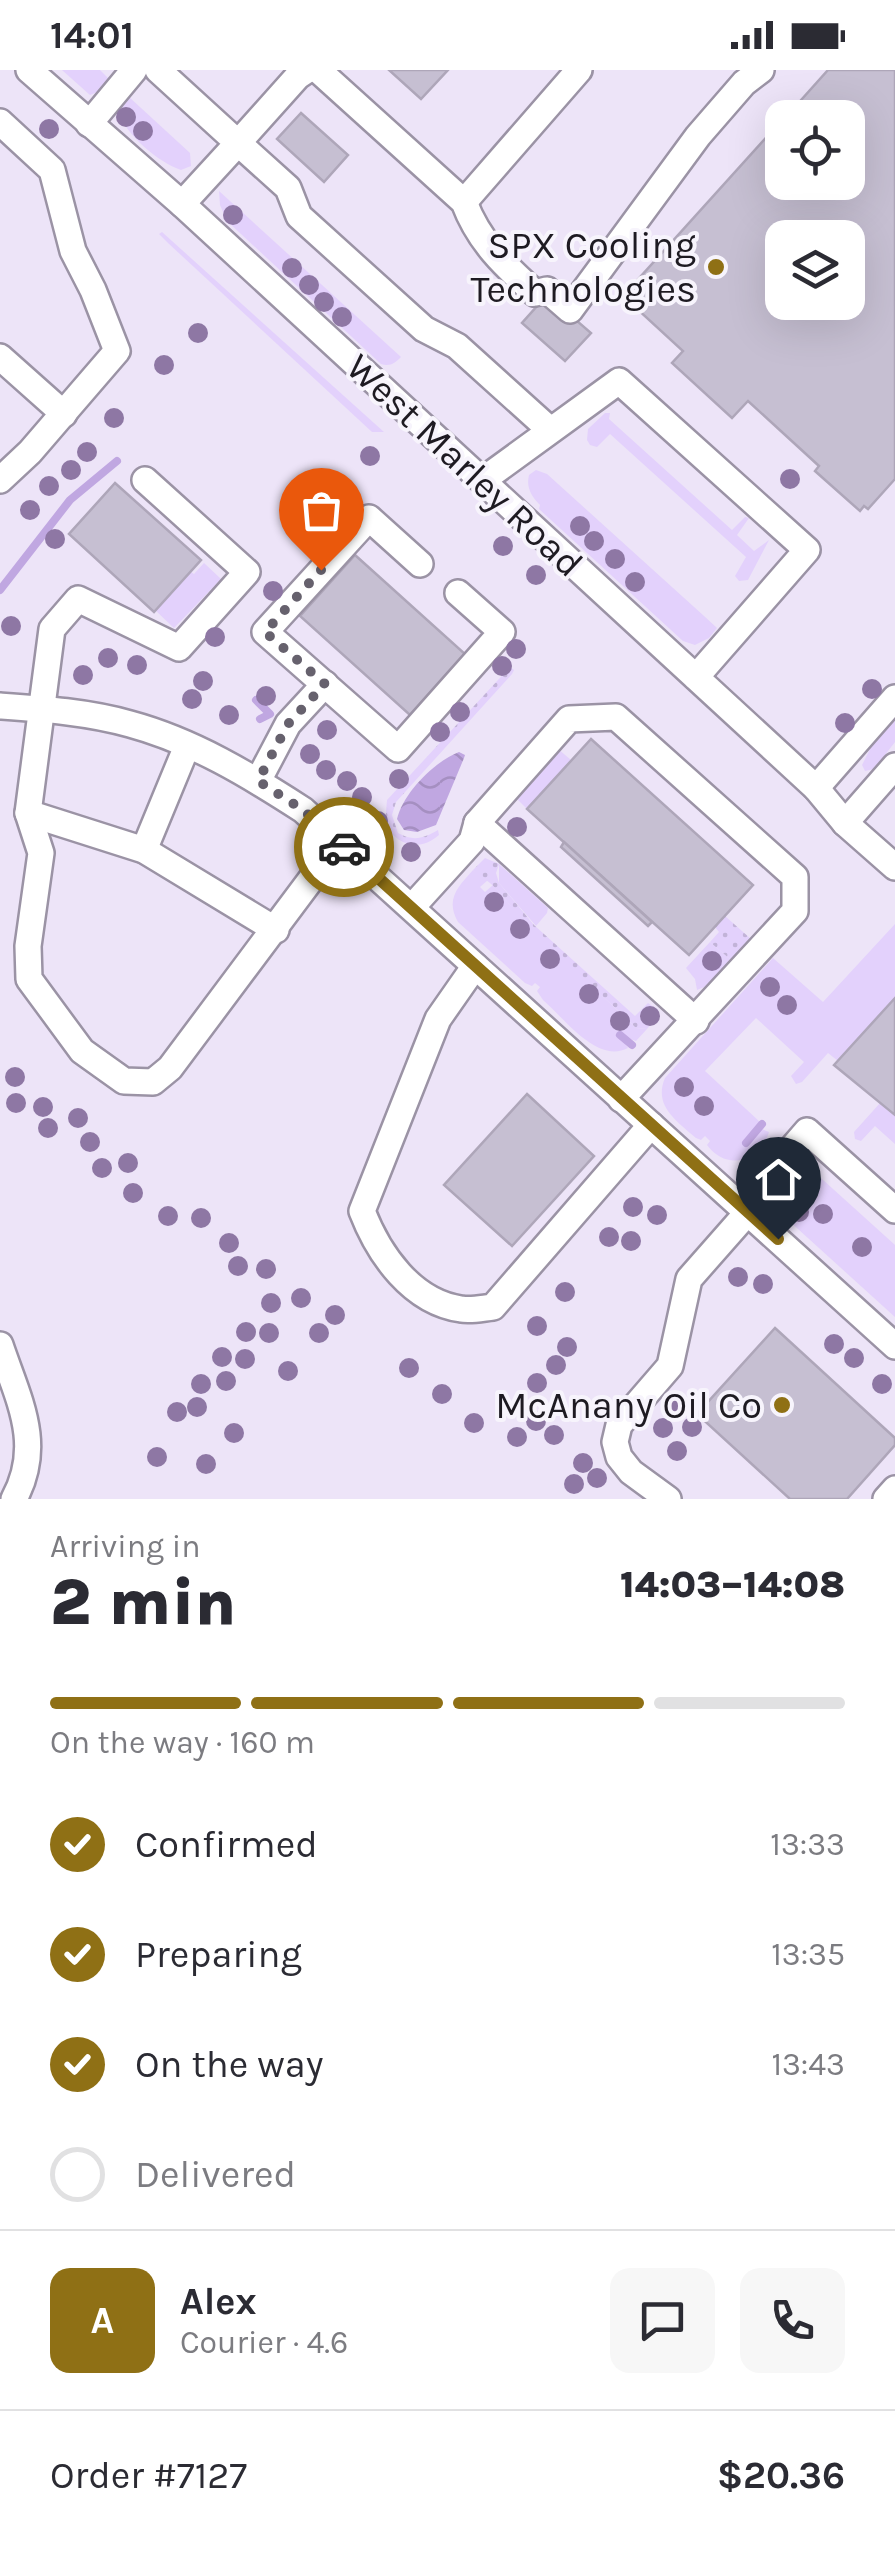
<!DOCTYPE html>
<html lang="en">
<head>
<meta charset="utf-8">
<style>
	body { margin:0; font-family:Karla,sans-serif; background:#f7f7f7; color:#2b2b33; height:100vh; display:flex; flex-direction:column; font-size:38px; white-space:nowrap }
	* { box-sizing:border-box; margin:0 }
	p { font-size:32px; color:#7c7c81 }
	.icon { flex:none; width:55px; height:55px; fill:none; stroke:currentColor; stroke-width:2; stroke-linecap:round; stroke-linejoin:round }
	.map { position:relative; height:1429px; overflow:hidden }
	.side { display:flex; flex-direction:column; background:#fff; flex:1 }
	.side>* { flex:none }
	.buttons { position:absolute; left:765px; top:30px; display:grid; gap:20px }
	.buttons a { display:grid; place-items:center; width:100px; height:100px; border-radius:20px; background:#fff; box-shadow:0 10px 40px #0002; font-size:50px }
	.pin { position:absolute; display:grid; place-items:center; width:85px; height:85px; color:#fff; margin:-102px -42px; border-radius:50% 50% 50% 0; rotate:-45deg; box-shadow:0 0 10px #0007 }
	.pin .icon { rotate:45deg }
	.courier { position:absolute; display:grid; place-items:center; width:100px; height:100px; margin:-50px; border:8px solid #8f7015; border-radius:50%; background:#fff; color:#222; box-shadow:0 2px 12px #0007 }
	.head em { font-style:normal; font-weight:800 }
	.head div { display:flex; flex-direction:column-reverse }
	.head { display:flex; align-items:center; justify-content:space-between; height:170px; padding:0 50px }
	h1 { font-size:65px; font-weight:800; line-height:75px }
	.bar { display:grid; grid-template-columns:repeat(4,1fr); gap:15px 10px; align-content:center; height:120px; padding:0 50px }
	.bar i { height:12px; border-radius:8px; background:#e1e1e2 }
	.bar .current { background:#8f7015 }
	.bar p { grid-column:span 4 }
	.line { display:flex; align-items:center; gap:25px; padding:0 50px; border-top:2px solid #e1e1e2 }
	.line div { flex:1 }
	.round { display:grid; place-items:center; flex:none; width:105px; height:105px; border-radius:20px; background:#f7f7f7 }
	ol { padding:0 50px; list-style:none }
	li { display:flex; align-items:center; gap:30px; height:110px }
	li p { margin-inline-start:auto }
	li .icon { padding:10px; border-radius:50%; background:#8f7015; color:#fff; stroke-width:4 }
	li:last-child { color:#7c7c81 }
	li i { width:55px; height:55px; border:5px solid #e1e1e2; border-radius:50% }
	.status { display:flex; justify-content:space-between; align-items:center; height:70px; padding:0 50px; background:#fff; direction:ltr }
	.status svg { height:28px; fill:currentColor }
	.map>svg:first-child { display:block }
	.grass { fill:#e3d1fc }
	.park { fill:url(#park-dots) }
	.water { fill:url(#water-waves) }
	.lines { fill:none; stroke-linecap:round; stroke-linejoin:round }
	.stream { stroke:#c0a7e1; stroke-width:8 }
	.building { fill:#c6bfd2; stroke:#aea6b9; stroke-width:2.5; fill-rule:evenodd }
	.minor-casing { stroke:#9b93a5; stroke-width:30 }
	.minor { stroke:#fff; stroke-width:25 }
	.tree { fill:#8e77a4 }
	.done { stroke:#66616d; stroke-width:10; stroke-dasharray:0 18 }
	.route { stroke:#8f7015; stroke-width:12 }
	.poi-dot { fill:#8f7015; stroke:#f7f4fc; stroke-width:4 }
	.labels { text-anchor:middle; stroke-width:8; stroke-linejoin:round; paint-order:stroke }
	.poi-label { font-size:38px; fill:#1e1b22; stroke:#f7f4fc; text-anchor:end }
	.street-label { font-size:38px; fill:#1e1b22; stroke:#f7f4fc }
</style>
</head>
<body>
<div class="status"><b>14:01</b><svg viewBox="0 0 49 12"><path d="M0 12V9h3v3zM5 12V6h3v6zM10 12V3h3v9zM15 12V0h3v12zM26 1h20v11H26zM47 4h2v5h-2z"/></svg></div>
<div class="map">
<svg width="895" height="1429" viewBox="0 0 895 1429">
	<defs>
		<pattern id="park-dots" width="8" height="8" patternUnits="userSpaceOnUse" patternTransform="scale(2.5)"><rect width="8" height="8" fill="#e3d1fc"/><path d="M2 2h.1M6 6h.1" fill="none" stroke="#c2b3d8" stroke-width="1.8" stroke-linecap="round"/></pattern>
		<pattern id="water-waves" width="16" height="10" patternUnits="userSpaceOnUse" patternTransform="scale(2.5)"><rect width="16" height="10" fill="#c0a7e1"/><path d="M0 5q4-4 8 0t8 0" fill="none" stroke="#a58fc1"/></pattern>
	</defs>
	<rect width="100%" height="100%" fill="#ede4f8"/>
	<!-- grass -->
	<g class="grass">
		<path d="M62,0h38l10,10 -8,10 -12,5z"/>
		<path d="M129,27l61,56 1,13 -10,4c-23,-8 -55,-35 -62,-57z"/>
		<path d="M219,121l182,166c-6,6 -11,10 -20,7l-154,-143 -7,-16z"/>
		<path d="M162,162l222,200h-12l-204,-189 -9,-9z"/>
		<path d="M605,343h5l-1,6 123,111 13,-13 4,1 -12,17 17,16 15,-11 -21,40 -9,1 -4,-5 11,-19 -136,-123 -13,13 -7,-2 -3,-5 1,-11z"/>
		<path d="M536,400l11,4 157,142 13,12 -8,10 -14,7 -12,-4 -144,-132 1,-4c-9,-9 -14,-18 -11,-30z"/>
		<path d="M204,493l17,16 -47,49 -19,-18 36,-38 3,2z"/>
		<path d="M895,644v28l-21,27 -9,2 -3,-6 11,-22z"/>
		<path d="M558,679l13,11 -44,49 -12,-12z"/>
		<path d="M499,794l49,44 -1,5 -11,13 -37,-43z"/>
		<path d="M473,800l15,10 -8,7 5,5 8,-7c43,53 94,95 143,143l11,1 -11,12 -9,-3 -3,4 4,6c-31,16 -63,-29 -85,-48l-6,-9 3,-4 -5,-4 -3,3 -7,-3 -67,-61c-13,-23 0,-35 15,-52z"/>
		<path d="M895,854v74l-57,63 -10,-8 -26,29 -6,2 -5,-8 13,-14 -48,-44 -51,53 55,51 -18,21 5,3 15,-17 7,3c-9,29 -42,40 -62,13l3,-4 -5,-5 -4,4 -5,-2c-19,-17 -43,-32 -31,-60l108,-120 50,44z"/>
		<path d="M710,872l21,18 -22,25 -12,5 -2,-11 -9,-11z"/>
		<path d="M881,1032l14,13v29l-20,-18 -14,15 -6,-2 -1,-7z"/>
		<path d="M803,1098l9,2 83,75v72l-108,-98c-10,-23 0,-34 16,-51z"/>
	</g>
	<!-- park -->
	<g class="park">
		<path d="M510,597l4,3 -2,4 -116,128 -4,13 6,18c16,9 26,5 40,-3l1,5c-19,17 -42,11 -54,-11l2,-24z"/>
		<path d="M485,788l14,6 -3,9 3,10 35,42 101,91 13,-13 10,7 1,5 -12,14 -11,-1c-33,-34 -72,-62 -104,-96 -12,-13 -23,-29 -35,-42 -7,-9 -16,-12 -24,-20z"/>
		<path d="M725,846l26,23 -20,21 -21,-18 9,-10 -4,-5z"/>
	</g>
	<!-- water -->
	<path class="water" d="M459,682l6,3 -1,3 -28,67 -19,7 -13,-2 -7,-11c6,-26 38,-58 62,-67z"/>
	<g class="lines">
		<!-- stream -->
		<g class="stream">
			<path d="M0,520l70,-90 47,-39"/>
			<path d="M256,630l14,14 -10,5"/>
			<path d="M620,965l12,10"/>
			<path d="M746,1073l16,-19"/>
		</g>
	</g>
	<!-- building -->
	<g class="building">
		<path d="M389,0h59l-27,29z"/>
		<path d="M828,0h67v409l-27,30 -4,-3 -4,5 -45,-40 4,-5 -71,-65 -16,17 -60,-55 11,-12 -60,-55 159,-176v62h66v-64h-63zM782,168h66v64h-66z"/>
		<path d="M301,43l47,42 -24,27 -47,-43z"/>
		<path d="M547,225l44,38 -26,28 -43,-38z"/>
		<path d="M115,413l86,77 -47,52 -85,-78z"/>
		<path d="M355,485l110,99 -55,61 -110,-99z"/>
		<path d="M591,669l162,146 -64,70 -162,-146z"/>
		<path d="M564,772l88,80 -4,4 -87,-79z"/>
		<path d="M895,928v117l-61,-50z"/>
		<path d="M527,1024l67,62 -82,90 -68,-61z"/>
		<path d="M775,1258l120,110v7l-48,54h-57l-93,-85z"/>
	</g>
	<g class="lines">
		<defs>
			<g id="minor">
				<path d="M29,0l153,134 634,584 29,35 50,44"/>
				<path d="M158,0l80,73 -56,61"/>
				<path d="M307,0l-9,6 -60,67 50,45 11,28 125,113 33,17 92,83"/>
				<path d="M318,0l146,132c15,40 40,63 71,91l12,-3 23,20 128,-174 46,-53 17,-13"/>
				<path d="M0,52l52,48 21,81 20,39 24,61 -87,101 -30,28"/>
				<path d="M89,54l45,-54"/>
				<path d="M464,132l115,-132"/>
				<path d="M0,287l64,57"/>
				<path d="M145,410l102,92 -68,76 -101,-49 -26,30 -24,184 13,40 -13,93 1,33 53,72 42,30 29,1 17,-14 169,-226"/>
				<path d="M483,410l136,-99 188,169 -111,127"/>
				<path d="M420,494l-51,-46 -104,114 133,117 104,-117 -44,-39"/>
				<path d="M0,636c43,3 88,6 130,18 63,17 119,51 173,86l592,536"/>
				<path d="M258,711l30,-57 37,-40"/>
				<path d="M816,718l79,-90"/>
				<path d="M28,743l116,37 132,80"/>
				<path d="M477,753l219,198"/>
				<path d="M845,753l50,-57"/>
				<path d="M144,780l43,-104"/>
				<path d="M412,837l60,-66 5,-18 92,-104 47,-2 179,160v34l-174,188"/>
				<path d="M475,896l-37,53 -76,192c17,44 50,91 99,98 10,2 22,-1 32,-2l158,-182"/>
				<path d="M742,1136l65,-75 88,79"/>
				<path d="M0,1275c18,54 44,99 14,154"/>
				<path d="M668,1429l-37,-27 -12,-15 -4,-15 4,-17 51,-59 19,-87 59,-67"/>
				<path d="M886,1429l9,-10"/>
			</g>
		</defs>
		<!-- minor casing -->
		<use href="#minor" class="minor-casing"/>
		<!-- minor -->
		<use href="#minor" class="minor"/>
	</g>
	<!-- trees -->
	<g class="tree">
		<circle cx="126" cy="47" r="10"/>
		<circle cx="49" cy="59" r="10"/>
		<circle cx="143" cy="61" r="10"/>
		<circle cx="233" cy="145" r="10"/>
		<circle cx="292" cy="198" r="10"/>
		<circle cx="309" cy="215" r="10"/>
		<circle cx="324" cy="232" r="10"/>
		<circle cx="342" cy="247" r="10"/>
		<circle cx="198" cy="263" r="10"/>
		<circle cx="164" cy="295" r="10"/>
		<circle cx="114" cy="348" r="10"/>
		<circle cx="87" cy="382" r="10"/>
		<circle cx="370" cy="386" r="10"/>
		<circle cx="71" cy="400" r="10"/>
		<circle cx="790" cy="409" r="10"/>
		<circle cx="49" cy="416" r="10"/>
		<circle cx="353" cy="436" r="10"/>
		<circle cx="30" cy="440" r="10"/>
		<circle cx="580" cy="456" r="10"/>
		<circle cx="332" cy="457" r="10"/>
		<circle cx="55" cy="469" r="10"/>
		<circle cx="594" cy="471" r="10"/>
		<circle cx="503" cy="476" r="10"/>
		<circle cx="615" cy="489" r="10"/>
		<circle cx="536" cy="505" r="10"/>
		<circle cx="635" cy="512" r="10"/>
		<circle cx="273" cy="521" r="10"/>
		<circle cx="11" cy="556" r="10"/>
		<circle cx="215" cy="567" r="10"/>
		<circle cx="516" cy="579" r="10"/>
		<circle cx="108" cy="588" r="10"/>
		<circle cx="137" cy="595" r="10"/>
		<circle cx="502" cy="596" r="10"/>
		<circle cx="83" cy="605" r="10"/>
		<circle cx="203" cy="611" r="10"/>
		<circle cx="872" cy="619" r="10"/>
		<circle cx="266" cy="626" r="10"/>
		<circle cx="192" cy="629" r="10"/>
		<circle cx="460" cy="642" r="10"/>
		<circle cx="229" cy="645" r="10"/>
		<circle cx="845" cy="653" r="10"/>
		<circle cx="327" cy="660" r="10"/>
		<circle cx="440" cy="662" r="10"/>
		<circle cx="310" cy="684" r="10"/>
		<circle cx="326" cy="700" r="10"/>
		<circle cx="399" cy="709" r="10"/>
		<circle cx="347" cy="711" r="10"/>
		<circle cx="362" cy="727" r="10"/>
		<circle cx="378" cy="751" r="10"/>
		<circle cx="517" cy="757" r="10"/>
		<circle cx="411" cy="782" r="10"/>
		<circle cx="494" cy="832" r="10"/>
		<circle cx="520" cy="859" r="10"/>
		<circle cx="550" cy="889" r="10"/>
		<circle cx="712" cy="891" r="10"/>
		<circle cx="770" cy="917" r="10"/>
		<circle cx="589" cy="924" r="10"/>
		<circle cx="787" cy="935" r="10"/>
		<circle cx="650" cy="946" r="10"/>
		<circle cx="620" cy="951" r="10"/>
		<circle cx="15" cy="1007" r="10"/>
		<circle cx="684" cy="1017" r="10"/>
		<circle cx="16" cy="1033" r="10"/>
		<circle cx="704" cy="1036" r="10"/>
		<circle cx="43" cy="1037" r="10"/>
		<circle cx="78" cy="1048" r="10"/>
		<circle cx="48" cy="1058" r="10"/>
		<circle cx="90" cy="1072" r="10"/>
		<circle cx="128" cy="1093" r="10"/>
		<circle cx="102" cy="1098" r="10"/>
		<circle cx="133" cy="1123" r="10"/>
		<circle cx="633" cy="1137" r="10"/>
		<circle cx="799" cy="1142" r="10"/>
		<circle cx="823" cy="1144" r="10"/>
		<circle cx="657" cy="1145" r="10"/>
		<circle cx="168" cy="1146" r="10"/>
		<circle cx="201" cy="1148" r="10"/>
		<circle cx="609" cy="1167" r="10"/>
		<circle cx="631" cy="1171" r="10"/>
		<circle cx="229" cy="1173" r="10"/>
		<circle cx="862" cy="1177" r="10"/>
		<circle cx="238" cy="1196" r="10"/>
		<circle cx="266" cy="1199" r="10"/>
		<circle cx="738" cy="1207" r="10"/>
		<circle cx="763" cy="1214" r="10"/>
		<circle cx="565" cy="1222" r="10"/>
		<circle cx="301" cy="1228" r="10"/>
		<circle cx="271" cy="1233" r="10"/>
		<circle cx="335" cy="1245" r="10"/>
		<circle cx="537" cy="1256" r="10"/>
		<circle cx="246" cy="1262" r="10"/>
		<circle cx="269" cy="1263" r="10"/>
		<circle cx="319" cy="1263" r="10"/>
		<circle cx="834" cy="1274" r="10"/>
		<circle cx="567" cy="1277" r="10"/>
		<circle cx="222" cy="1287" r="10"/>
		<circle cx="854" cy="1288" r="10"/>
		<circle cx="245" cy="1289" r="10"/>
		<circle cx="556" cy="1295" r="10"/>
		<circle cx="409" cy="1298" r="10"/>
		<circle cx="288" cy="1301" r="10"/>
		<circle cx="226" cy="1311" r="10"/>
		<circle cx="537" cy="1313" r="10"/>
		<circle cx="201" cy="1314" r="10"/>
		<circle cx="882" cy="1314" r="10"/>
		<circle cx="442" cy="1324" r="10"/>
		<circle cx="679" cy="1336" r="10"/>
		<circle cx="197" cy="1337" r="10"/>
		<circle cx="177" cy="1342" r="10"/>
		<circle cx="536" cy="1351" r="10"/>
		<circle cx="474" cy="1353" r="10"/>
		<circle cx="692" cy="1357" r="10"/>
		<circle cx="663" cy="1358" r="10"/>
		<circle cx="234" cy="1363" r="10"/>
		<circle cx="554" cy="1365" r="10"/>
		<circle cx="517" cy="1367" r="10"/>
		<circle cx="677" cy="1381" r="10"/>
		<circle cx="157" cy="1387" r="10"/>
		<circle cx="583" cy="1393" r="10"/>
		<circle cx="206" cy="1394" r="10"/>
		<circle cx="597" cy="1408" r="10"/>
		<circle cx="574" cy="1414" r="10"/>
	</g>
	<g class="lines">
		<!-- done -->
		<path class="done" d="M321,500l-56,62 60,52 -37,40 -30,57 45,29 41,37"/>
		<!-- route -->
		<path class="route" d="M344,777l434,392"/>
	</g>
	<!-- markers -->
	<g class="poi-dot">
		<circle cx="716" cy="197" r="10"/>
		<circle cx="782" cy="1335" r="10"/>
	</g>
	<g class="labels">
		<!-- poi labels -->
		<g class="poi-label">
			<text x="696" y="188">SPX Cooling<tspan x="696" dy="44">Technologies</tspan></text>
			<text x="762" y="1348">McAnany Oil Co</text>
		</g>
		<!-- street labels -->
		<g class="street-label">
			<text transform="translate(465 395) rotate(43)" y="13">West Marley Road</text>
		</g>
	</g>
</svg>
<div class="buttons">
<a><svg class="icon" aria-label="locate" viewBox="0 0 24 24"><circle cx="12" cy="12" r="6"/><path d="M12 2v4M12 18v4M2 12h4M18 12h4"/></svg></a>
<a><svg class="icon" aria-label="layers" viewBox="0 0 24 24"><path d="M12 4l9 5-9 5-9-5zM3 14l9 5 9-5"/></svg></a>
</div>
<div class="pin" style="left:321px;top:500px;background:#ea580c"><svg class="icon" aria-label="bag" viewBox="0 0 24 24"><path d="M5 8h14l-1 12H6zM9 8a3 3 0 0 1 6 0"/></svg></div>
<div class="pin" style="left:778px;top:1169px;background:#1f2937"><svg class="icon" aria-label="home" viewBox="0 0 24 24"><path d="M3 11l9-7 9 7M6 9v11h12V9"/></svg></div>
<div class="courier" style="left:344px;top:777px"><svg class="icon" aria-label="car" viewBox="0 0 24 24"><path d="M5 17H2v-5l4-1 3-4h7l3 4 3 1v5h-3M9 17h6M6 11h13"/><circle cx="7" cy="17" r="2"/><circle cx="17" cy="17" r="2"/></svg></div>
</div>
<section class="side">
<div class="head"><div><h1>2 min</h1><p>Arriving in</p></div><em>14:03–14:08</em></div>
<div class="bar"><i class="current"></i><i class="current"></i><i class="current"></i><i></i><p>On the way · 160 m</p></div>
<ol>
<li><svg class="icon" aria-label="check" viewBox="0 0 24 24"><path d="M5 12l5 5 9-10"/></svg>Confirmed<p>13:33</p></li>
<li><svg class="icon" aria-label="check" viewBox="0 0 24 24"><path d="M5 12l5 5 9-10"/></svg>Preparing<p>13:35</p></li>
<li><svg class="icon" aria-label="check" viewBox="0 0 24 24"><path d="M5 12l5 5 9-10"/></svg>On the way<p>13:43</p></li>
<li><i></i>Delivered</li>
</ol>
<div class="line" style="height:180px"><b class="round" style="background:#8f7015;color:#fff">A</b><div><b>Alex</b><p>Courier · 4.6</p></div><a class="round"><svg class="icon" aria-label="chat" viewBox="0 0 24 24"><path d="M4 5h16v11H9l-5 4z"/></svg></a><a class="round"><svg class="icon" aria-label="phone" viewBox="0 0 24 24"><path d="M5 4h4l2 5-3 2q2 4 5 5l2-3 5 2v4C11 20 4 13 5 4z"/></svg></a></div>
<div class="line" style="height:130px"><div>Order #7127</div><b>$20.36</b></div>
</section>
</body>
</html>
